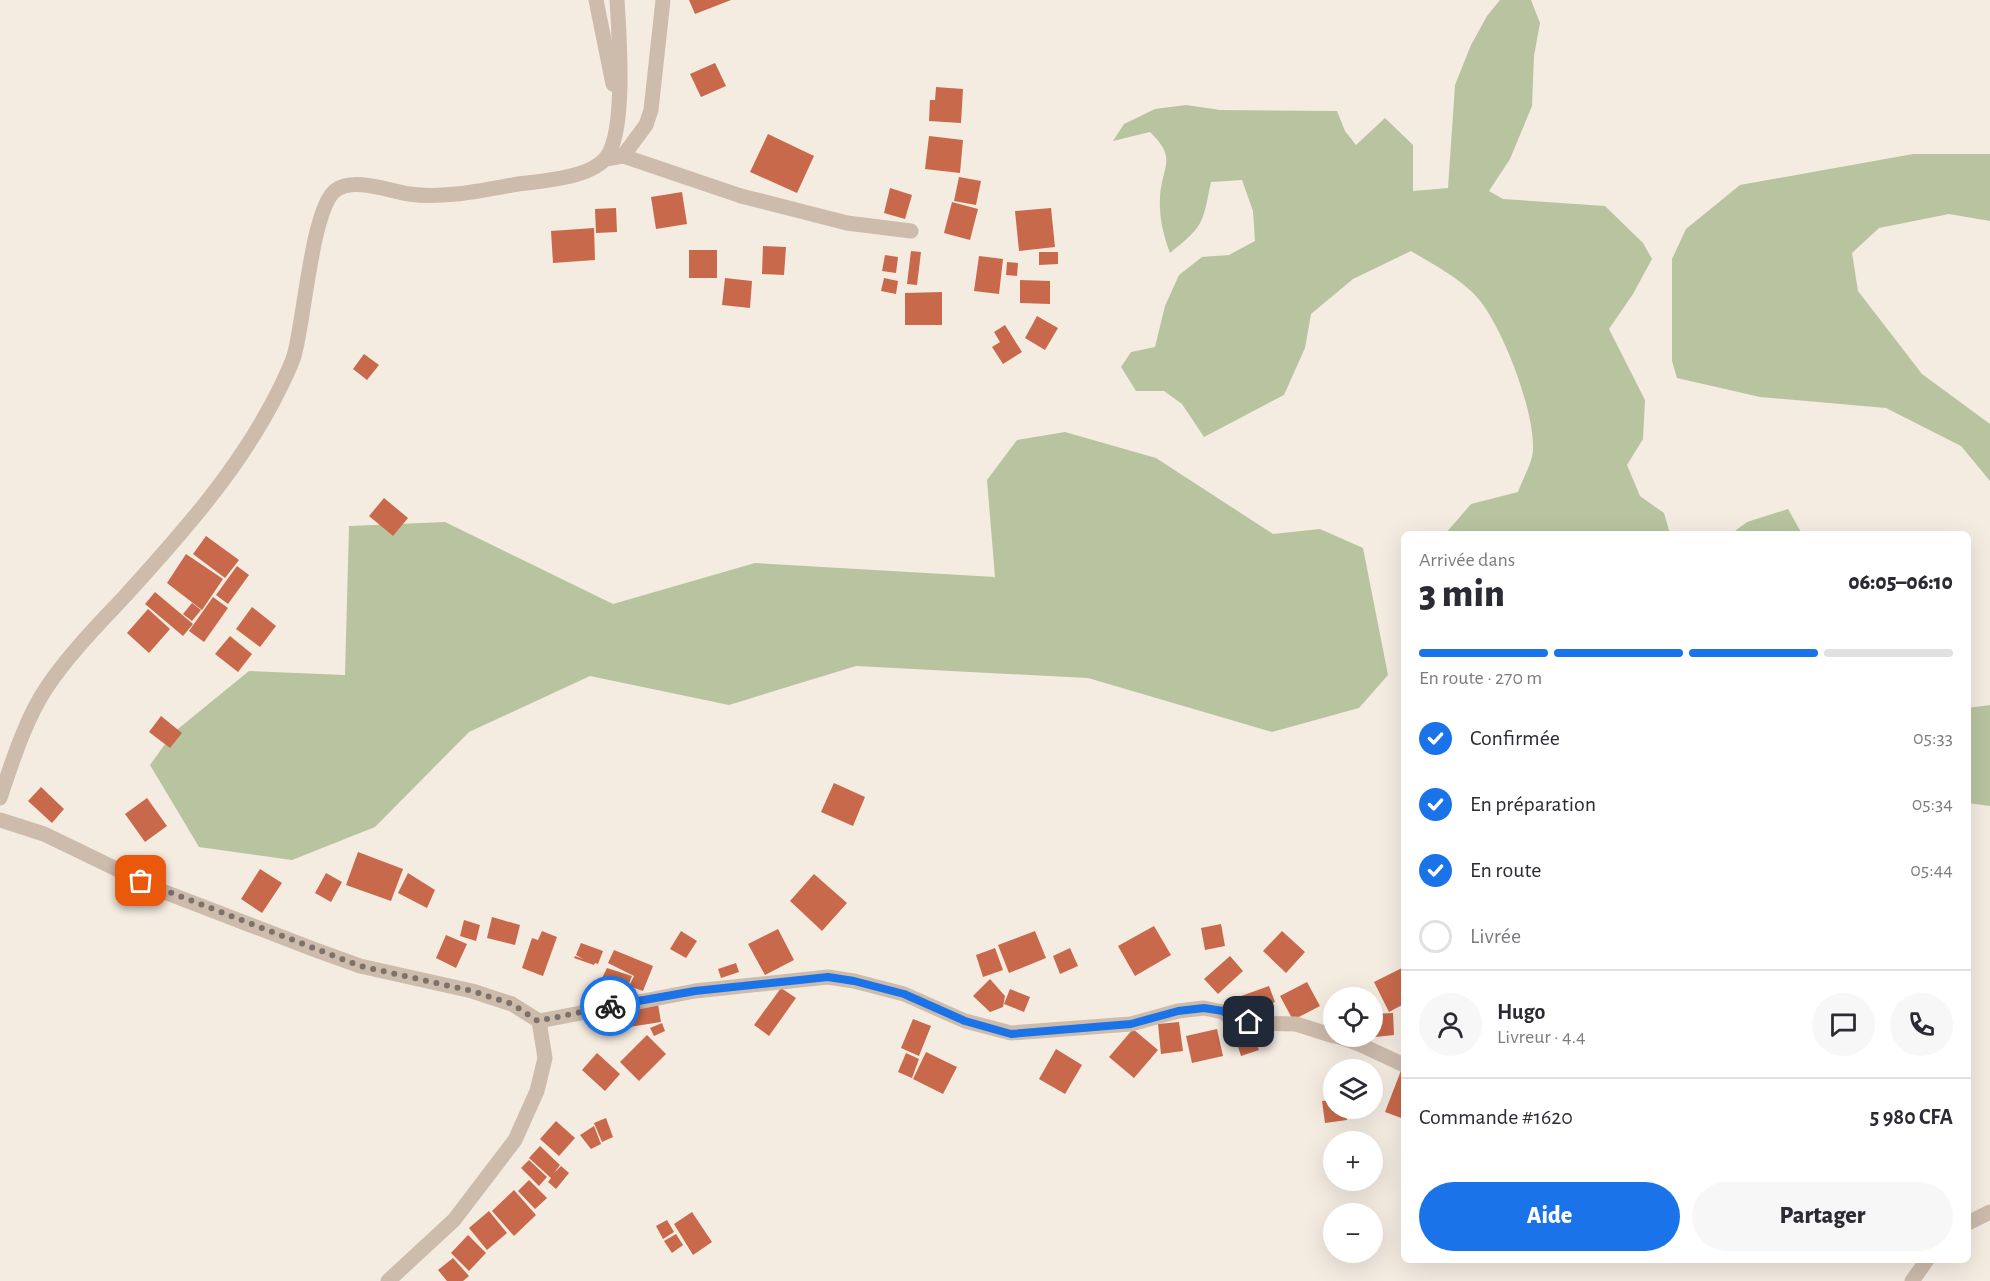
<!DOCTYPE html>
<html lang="fr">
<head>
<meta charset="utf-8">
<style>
	body { margin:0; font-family:"Alegreya Sans",sans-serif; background:#f7f7f7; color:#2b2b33; height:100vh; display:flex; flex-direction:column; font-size:22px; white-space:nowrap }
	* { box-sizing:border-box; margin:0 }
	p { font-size:20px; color:#7c7c81 }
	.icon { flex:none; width:33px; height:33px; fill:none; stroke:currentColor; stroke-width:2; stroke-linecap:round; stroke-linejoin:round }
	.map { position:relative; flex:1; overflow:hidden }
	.drawer { position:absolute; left:1401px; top:531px; width:570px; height:732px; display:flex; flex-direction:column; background:#fff; border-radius:9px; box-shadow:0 6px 24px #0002 }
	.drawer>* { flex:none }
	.tools { position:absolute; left:1323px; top:987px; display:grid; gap:12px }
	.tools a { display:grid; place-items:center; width:60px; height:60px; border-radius:50%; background:#fff; box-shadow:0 6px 24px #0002; font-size:30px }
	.pin { position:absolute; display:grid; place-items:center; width:51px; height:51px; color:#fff; margin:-26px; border-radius:12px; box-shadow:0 3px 9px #0006 }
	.courier { position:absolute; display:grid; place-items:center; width:60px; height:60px; margin:-30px; border:4px solid #1a73e8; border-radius:50%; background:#fff; color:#222; box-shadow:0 2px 8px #0007 }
	.head em { font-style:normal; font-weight:800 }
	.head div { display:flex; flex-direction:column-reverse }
	.head { display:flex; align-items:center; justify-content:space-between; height:102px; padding:0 18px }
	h1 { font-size:39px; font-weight:800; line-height:45px }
	.bar { display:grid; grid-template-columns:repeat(4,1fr); gap:9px 6px; align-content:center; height:72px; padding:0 18px }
	.bar i { height:8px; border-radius:4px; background:#e1e1e2 }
	.bar .current { background:#1a73e8 }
	.bar p { grid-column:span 4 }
	.line { display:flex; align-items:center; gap:15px; padding:0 18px; border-top:2px solid #e1e1e2 }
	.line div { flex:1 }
	.round { display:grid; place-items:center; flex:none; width:63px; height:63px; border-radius:32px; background:#f7f7f7 }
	ol { padding:0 18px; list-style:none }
	li { display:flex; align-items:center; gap:18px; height:66px }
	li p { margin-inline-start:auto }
	li .icon { padding:6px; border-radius:50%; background:#1a73e8; color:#fff; stroke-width:4 }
	li:last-child { color:#7c7c81 }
	li i { width:33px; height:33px; border:3px solid #e1e1e2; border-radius:50% }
	.cta { display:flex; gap:12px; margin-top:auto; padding:12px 18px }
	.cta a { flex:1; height:69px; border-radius:36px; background:#1a73e8; color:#fff; font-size:24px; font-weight:800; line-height:69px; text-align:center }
	.cta a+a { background:#f7f7f7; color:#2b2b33 }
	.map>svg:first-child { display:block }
	.green { fill:#b8c4a0 }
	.building { fill:#c8694b }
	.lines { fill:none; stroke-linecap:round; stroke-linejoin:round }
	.minor { stroke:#cdbbac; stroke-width:15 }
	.done { stroke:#7c716b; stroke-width:6; stroke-dasharray:0 10.8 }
	.route { stroke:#1a73e8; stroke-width:8 }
</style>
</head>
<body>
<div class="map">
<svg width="1990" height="1281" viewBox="0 0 1990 1281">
	<rect width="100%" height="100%" fill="#f4ebe1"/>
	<!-- green -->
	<g class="green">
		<path d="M1500,0h31l9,23 -6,33 -2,50 -22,53 -21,32 14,8 102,7 38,37 9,16 -19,35 -24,35 36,71 -2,39 -16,26 13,31 24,17 6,21h-225l26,-30 47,-12c4,-12 15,-30 15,-43 1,-39 -28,-115 -52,-147 -17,-22 -47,-37 -70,-51l-58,28 -42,35 -6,34 -21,47 -80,42 -22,-33 -18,-13h-28l-15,-24 10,-15 24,-5 10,-41 14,-31 23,-18 27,-2 26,-14 -2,-30 -11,-31 -31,2c-9,42 -6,43 -41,71 -7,-19 -11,-36 -10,-56 2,-32 18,-38 -10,-65l-37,9 11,-17 31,-15 31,-4 34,5 117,1 8,20 11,14 29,-27 28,27v46l35,-3 7,-103 16,-40 16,-29z"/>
		<path d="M1913,154h77v67l-41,-7 -70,14 -27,25 6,38 64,83 68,50v57l-29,-35 -75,-38 -126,-11 -83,-19 -5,-17v-102l14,-30 54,-44z"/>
		<path d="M1065,432l91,26 117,76 47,-5 43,19 25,127 -29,33 -87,24 -184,-54 -232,-12 -127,39 -139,-29 -121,56 -94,95 -83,33 -93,-13 -49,-82 23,-32 76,-62 96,4 4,-149 96,-4 168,82 142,-41 240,14 -8,-97 30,-40z"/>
		<path d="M1788,509l14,25h-71l16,-12z"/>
		<path d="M1990,705v101l-22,-3v-95z"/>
	</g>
	<!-- building -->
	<g class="building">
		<path d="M689,0h42l-36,14z"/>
		<path d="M715,63l11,23 -25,11 -11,-23z"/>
		<path d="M936,87l27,2 -2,34 -32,-2 1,-21h5z"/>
		<path d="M768,134l46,22 -17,37 -47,-21z"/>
		<path d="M929,136l34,4 -3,33 -35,-4z"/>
		<path d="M959,177l22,4 -5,24 -22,-4z"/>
		<path d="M890,188l22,7 -7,24 -21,-6z"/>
		<path d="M682,192l5,32 -31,5 -5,-32z"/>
		<path d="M952,202l26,7 -8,31 -26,-7z"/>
		<path d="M616,208l1,24 -21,1 -1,-24z"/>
		<path d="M1051,208l4,39 -36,4 -4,-40z"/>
		<path d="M594,228l1,32 -42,3 -2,-32z"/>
		<path d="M763,246l23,1 -2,28 -22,-1z"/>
		<rect x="689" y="250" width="28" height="28"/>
		<path d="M911,251l10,1 -4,33 -10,-1z"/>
		<path d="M1039,252h19v12l-19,1z"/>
		<path d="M885,255l13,2 -2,16 -14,-2z"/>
		<path d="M979,256l24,3 -4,35 -25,-3z"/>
		<path d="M1007,262l11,1 -1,13 -11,-1z"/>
		<path d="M725,278l27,3 -2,27 -28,-3z"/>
		<path d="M884,278l14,3 -2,13 -15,-3z"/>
		<path d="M1020,280l30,1v23l-30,-1z"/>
		<path d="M942,292v33h-37v-32z"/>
		<path d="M1037,316l21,12 -13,22 -20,-12z"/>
		<path d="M1005,325l17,27 -19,12 -11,-17 8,-5 -6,-10z"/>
		<path d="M364,354l15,11 -12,15 -14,-11z"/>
		<path d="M384,498l24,20 -15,18 -24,-20z"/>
		<path d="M206,536l33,24 -14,18 -32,-24z"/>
		<path d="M186,554l37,25 -21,31 -35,-27z"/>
		<path d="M237,566l12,9 -21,29 -12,-9z"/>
		<path d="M155,592l38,32 -10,12 -38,-32z"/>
		<path d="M213,597l15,11 -24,34 -15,-11z"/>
		<path d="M192,603l9,7 -9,11 -9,-7z"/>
		<path d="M252,607l24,19 -16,21 -24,-18z"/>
		<path d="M148,609l22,20 -21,24 -22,-20z"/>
		<path d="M230,636l22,18 -14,18 -23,-18z"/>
		<path d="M161,716l21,17 -12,15 -21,-16z"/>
		<path d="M834,783l31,14 -12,29 -32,-14z"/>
		<path d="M41,787l23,22 -12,14 -24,-22z"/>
		<path d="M147,798l20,28 -22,16 -20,-28z"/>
		<path d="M358,852l45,17 -12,32 -45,-16z"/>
		<path d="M260,869l22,14 -20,30 -21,-14z"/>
		<path d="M326,873l16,9 -11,20 -16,-9z"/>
		<path d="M408,873l27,17 -8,18 -29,-15z"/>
		<path d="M814,874l33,29 -25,28 -32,-30z"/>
		<path d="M492,917l28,8 -5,20 -28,-7z"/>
		<path d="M464,920l16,5 -4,16 -16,-5z"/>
		<path d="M1221,924l4,22 -20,4 -4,-22z"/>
		<path d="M1154,926l17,29 -36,21 -17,-30z"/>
		<path d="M778,929l16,31 -29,15 -17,-31z"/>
		<path d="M542,931l15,6 -14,39 -21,-8 10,-30 6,2z"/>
		<path d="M681,931l16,10 -11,17 -16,-9z"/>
		<path d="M1035,931l11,27 -37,15 -11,-28z"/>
		<path d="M1282,931l23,21 -19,21 -23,-22z"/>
		<path d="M446,935l21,9 -11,24 -20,-10z"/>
		<path d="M581,943l22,8 -5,13 -3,-1 -1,2 -20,-7 1,-2 8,3 -7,-4z"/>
		<path d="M995,948l8,22 -20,7 -7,-22z"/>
		<path d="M1070,948l8,18 -18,8 -7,-18z"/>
		<path d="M614,950l39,16 -10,25 -14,-5 5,-10 -26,-13z"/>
		<path d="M1230,956l13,15 -25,23 -14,-15z"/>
		<path d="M736,963l3,9 -18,6 -3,-9z"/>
		<path d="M607,968l25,8 -4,10 8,4 -3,7 -9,-4 -2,5 -15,-7 -4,7 -9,-4z"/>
		<path d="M1402,968l2,36 -15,8 -15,-30z"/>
		<path d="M990,979l15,17 -2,11 -13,5 -17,-16z"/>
		<path d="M1307,982l13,24 -27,14 -13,-24z"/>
		<path d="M1269,986l6,16 -39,15 -6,-17z"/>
		<path d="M781,988l15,10 -27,38 -15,-11z"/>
		<path d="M1010,989l20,8 -6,15 -20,-8z"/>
		<path d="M658,1004l3,18 -32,5 -2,-19z"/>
		<path d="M1393,1013l1,22 -19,2 -3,-23z"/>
		<path d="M913,1019l18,7 -12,30 -18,-8z"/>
		<path d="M1179,1022l4,29 -22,3 -3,-30z"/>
		<path d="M662,1023l3,8 -11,5 -4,-8z"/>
		<path d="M1251,1028l8,22 -18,6 -7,-22z"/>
		<path d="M1133,1029l25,21 -24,28 -25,-21z"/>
		<path d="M1217,1029l6,27 -31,7 -6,-27z"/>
		<path d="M647,1035l19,19 -27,27 -19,-19z"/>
		<path d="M1056,1049l26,16 -17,29 -26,-15z"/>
		<path d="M926,1052l31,15 -14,27 -30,-15z"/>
		<path d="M597,1053l23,21 -15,17 -23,-21z"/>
		<path d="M906,1053l13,6 -7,19 -14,-6z"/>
		<path d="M1402,1068l2,1v50l-19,-7z"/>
		<path d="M1334,1100v8h12l1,12 -22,3 -3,-22z"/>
		<path d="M606,1118l7,19 -11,5 -8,-19z"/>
		<path d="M556,1121l19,17 -16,18 -19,-17z"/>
		<path d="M594,1126l7,18 -10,5 -11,-14z"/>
		<path d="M540,1146l20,19 -6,8 7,-7 8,7 -13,16 -8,-7 3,-4 -22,-20z"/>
		<path d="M529,1160l18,17 -8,9 -18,-18z"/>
		<path d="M529,1180l18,18 -12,11 -17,-18z"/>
		<path d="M514,1190l22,25 -22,21 -22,-25z"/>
		<path d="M489,1211l18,22 -20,17 -18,-22z"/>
		<path d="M692,1212l20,30 -19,13 -19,-31z"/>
		<path d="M667,1220l7,12 -11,7 -7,-13z"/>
		<path d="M676,1234l7,11 -11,8 -8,-12z"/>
		<path d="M468,1235l18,18 -17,18 -18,-18z"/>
		<path d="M453,1258l16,18 -6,5h-16l-9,-11z"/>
	</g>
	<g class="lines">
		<!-- minor -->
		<g class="minor">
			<path d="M596,0l17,84"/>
			<path d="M623,156l23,-31 5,-15 12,-110"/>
			<path d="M606,159l17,-3 118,40 106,27 64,8"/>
			<path d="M0,798c12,-36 26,-80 47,-111 22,-33 52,-63 79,-92 58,-64 116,-129 154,-207 5,-11 11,-22 14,-32 10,-33 18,-150 42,-166 18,-13 53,1 73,4 35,5 74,-4 109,-10 24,-3 70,-6 87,-25 22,-24 14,-126 12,-159"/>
			<path d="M0,820l44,14 118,57 151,58 47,17 112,25 40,13 27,17"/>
			<path d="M1336,1036l23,8 45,21"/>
			<path d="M1968,1223l22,-11"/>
			<path d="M388,1281l66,-61 61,-80 22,-49 8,-33 -6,-37 156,-30 133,-14 26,4 50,13 61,27 46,12 120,-9 47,-13 26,-3 19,4 13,11 60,1 38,12"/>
			<path d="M1912,1281l15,-21"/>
		</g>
	</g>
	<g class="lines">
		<!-- done -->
		<path class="done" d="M141,881l219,85 112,25 40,13 26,17 72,-15"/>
		<!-- route -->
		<path class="route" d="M610,1006l85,-15 133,-14 26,4 50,13 61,27 46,13 120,-10 47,-13 26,-3 19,3 13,12 13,-1"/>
	</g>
</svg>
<div class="tools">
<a><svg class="icon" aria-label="locate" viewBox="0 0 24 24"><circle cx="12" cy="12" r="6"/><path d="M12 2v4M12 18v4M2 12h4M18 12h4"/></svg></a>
<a><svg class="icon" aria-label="layers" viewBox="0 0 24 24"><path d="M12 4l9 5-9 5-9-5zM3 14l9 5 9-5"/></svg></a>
<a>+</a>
<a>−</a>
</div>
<div class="pin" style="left:141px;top:881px;background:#ea580c"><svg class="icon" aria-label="bag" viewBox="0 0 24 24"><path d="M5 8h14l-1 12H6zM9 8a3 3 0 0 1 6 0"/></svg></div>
<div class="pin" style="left:1249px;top:1022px;background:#1f2937"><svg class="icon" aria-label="home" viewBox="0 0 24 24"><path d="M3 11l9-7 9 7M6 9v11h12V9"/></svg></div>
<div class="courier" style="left:610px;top:1006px"><svg class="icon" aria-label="bike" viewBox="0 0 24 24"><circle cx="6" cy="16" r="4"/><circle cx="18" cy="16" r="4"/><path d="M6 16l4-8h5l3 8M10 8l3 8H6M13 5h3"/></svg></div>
<section class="drawer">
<div class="head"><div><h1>3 min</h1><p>Arrivée dans</p></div><em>06:05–06:10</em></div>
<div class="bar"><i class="current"></i><i class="current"></i><i class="current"></i><i></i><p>En route · 270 m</p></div>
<ol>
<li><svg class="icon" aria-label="check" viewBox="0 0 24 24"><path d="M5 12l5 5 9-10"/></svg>Confirmée<p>05:33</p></li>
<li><svg class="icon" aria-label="check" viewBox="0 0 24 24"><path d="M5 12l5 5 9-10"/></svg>En préparation<p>05:34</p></li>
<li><svg class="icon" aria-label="check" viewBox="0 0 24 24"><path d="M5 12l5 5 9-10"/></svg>En route<p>05:44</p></li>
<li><i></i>Livrée</li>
</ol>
<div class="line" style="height:108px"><a class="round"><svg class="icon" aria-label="person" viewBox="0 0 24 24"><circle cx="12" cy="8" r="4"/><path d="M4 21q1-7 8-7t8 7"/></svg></a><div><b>Hugo</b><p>Livreur · 4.4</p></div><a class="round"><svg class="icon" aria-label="chat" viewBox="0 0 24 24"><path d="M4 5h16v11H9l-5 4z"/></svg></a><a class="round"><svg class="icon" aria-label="phone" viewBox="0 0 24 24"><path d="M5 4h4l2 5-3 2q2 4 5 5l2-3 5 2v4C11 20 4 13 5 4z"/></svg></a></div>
<div class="line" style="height:78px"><div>Commande #1620</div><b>5 980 CFA</b></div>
<div class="cta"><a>Aide</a><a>Partager</a></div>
</section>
</div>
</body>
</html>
